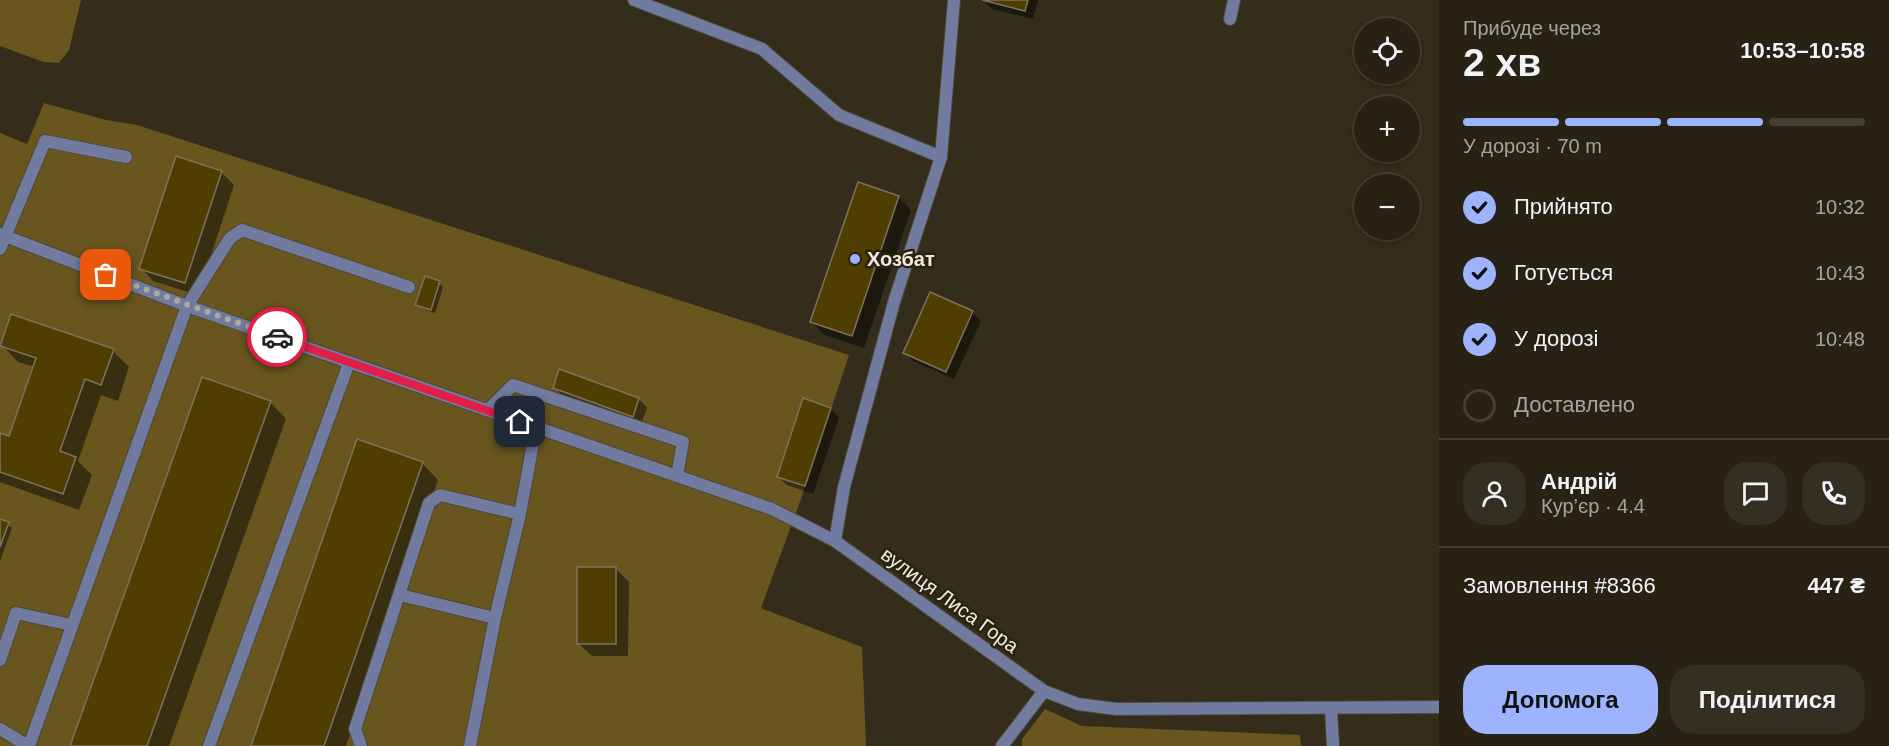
<!DOCTYPE html>
<html lang="uk">
<head>
<meta charset="utf-8">
<style>
	body { margin:0; font-family:Arial,sans-serif; background:#332f22; color:#f1f3f6; height:100vh; display:flex; flex-direction:column; font-size:22px; white-space:nowrap }
	* { box-sizing:border-box; margin:0 }
	p { font-size:20px; color:#a4a4a0 }
	.icon { flex:none; width:33px; height:33px; fill:none; stroke:currentColor; stroke-width:2; stroke-linecap:round; stroke-linejoin:round }
	.map { position:relative; flex:1; overflow:hidden }
	.sheet { display:flex; flex-direction:column; background:#272214; width:450px }
	.sheet>* { flex:none }
	.controls { position:absolute; left:1354px; top:18px; display:grid; gap:12px }
	.controls a { display:grid; place-items:center; width:66px; height:66px; border-radius:50%; background:#272214; box-shadow:0 3px 9px #0003,0 0 0 2px #433f34; font-size:30px }
	.pin { position:absolute; display:grid; place-items:center; width:51px; height:51px; color:#fff; margin:-26px; border-radius:12px; box-shadow:0 3px 9px #0006 }
	.courier { position:absolute; display:grid; place-items:center; width:60px; height:60px; margin:-30px; border:4px solid #e11d48; border-radius:50%; background:#fff; color:#222; box-shadow:0 2px 8px #0007 }
	.head em { font-style:normal; font-weight:600 }
	.head div { display:flex; flex-direction:column-reverse }
	.head { display:flex; align-items:center; justify-content:space-between; height:102px; padding:0 24px }
	h1 { font-size:39px; font-weight:600; line-height:45px }
	.bar { display:grid; grid-template-columns:repeat(4,1fr); gap:9px 6px; align-content:center; height:72px; padding:0 24px }
	.bar i { height:8px; border-radius:4px; background:#433f34 }
	.bar .selected { background:#9eb3fd }
	.bar p { grid-column:span 4 }
	.line { display:flex; align-items:center; gap:15px; padding:0 24px; border-top:2px solid #433f34 }
	.line div { flex:1 }
	.round { display:grid; place-items:center; flex:none; width:63px; height:63px; border-radius:24px; background:#332f22 }
	ol { padding:0 24px; list-style:none }
	li { display:flex; align-items:center; gap:18px; height:66px }
	li p { margin-inline-start:auto }
	li .icon { padding:6px; border-radius:50%; background:#9eb3fd; color:#111; stroke-width:4 }
	li:last-child { color:#a4a4a0 }
	li i { width:33px; height:33px; border:3px solid #433f34; border-radius:50% }
	.cta { display:flex; gap:12px; margin-top:auto; padding:12px 24px }
	.cta a { flex:1; height:69px; border-radius:24px; background:#9eb3fd; color:#111; font-size:24px; font-weight:600; line-height:69px; text-align:center }
	.cta a+a { background:#332f22; color:#f1f3f6 }
	main { display:flex; flex:1; min-height:0 }
	.map>svg:first-child { display:block }
	.green { fill:#69561f }
	.shadow { fill:#0007 }
	.building { fill:#4f3d01; stroke:#7b735f; stroke-width:1.5 }
	.lines { fill:none; stroke-linecap:round; stroke-linejoin:round }
	.lane-casing { stroke:#4e4837; stroke-width:14 }
	.street-casing { stroke:#4e4837; stroke-width:14 }
	.lane { stroke:#707b9f; stroke-width:12 }
	.street { stroke:#707b9f; stroke-width:12 }
	.done { stroke:#aea89b; stroke-width:6; stroke-dasharray:0 10.8 }
	.route { stroke:#e11d48; stroke-width:8 }
	.poi-dot { fill:#9eb3fd; stroke:#2a2311; stroke-width:2 }
	.labels { text-anchor:middle; stroke-width:5; stroke-linejoin:round; paint-order:stroke }
	.poi-label { font-size:20px; font-weight:bold; fill:#f0ebe0; stroke:#2a2311; text-anchor:start }
	.street-label { font-size:20px; fill:#f0ebe0; stroke:#2a2311 }
</style>
</head>
<body>
<main>
<div class="map">
<svg width="1439" height="746" viewBox="0 0 1439 746">
	<rect width="100%" height="100%" fill="#342d1b"/>
	<!-- green -->
	<g class="green">
		<path d="M0,0h81l-12,50 -10,13 -15,-1 -44,-16z"/>
		<path d="M44,103l62,17 31,5 712,230 -47,141 -41,112 101,39 4,99h-866v-613l27,11z"/>
		<path d="M1045,709l37,17 218,9 1,11h-279v-7z"/>
	</g>
	<!-- shadow -->
	<g class="shadow">
		<path d="M984,0h54l-5,19 -41,-10z"/>
		<path d="M221,172l13,13 -36,110 -45,-14 -12,-13z"/>
		<path d="M898,197l13,13 -47,138 -39,-13 -13,-13z"/>
		<path d="M439,283l4,4 -8,26 -14,-5 -4,-4z"/>
		<path d="M972,312l9,9 -27,58 -41,-18 -8,-9z"/>
		<path d="M2,345l111,6 16,16 -11,34 -17,-6 -23,66 14,14 -13,35 -79,-28v-47l10,3 25,-71 -17,-5z"/>
		<path d="M554,387l85,12 8,9 -6,16 -78,-28z"/>
		<path d="M270,402l16,17 -117,327h-98z"/>
		<path d="M831,409l8,9 -26,76 -26,-9 -9,-8z"/>
		<path d="M422,463l16,17 -92,266h-94z"/>
		<path d="M0,521l12,7 -12,33z"/>
		<path d="M616,569l13,13 -1,74h-36l-13,-12z"/>
	</g>
	<!-- building -->
	<g class="building">
		<path d="M982,0h46l-3,11z"/>
		<path d="M176,156l46,15 -37,112 -46,-14z"/>
		<path d="M858,182l41,14 -47,140 -42,-14z"/>
		<path d="M425,276l15,5 -9,29 -16,-5z"/>
		<path d="M930,292l43,19 -27,61 -43,-19z"/>
		<path d="M11,314l103,35 -13,36 -16,-6 -25,72 16,6 -13,37 -63,-22v-39l9,3 27,-78 -36,-12z"/>
		<path d="M559,369l80,29 -6,19 -80,-29z"/>
		<path d="M202,377l69,24 -124,345h-77z"/>
		<path d="M803,398l28,10 -26,78 -28,-9z"/>
		<path d="M357,439l66,23 -99,284h-73z"/>
		<path d="M0,519l9,3 -9,25z"/>
		<rect x="577" y="567" width="39" height="77"/>
	</g>
	<g class="lines">
		<defs>
			<g id="lane">
				<path d="M0,234l187,72 585,203 63,32"/>
				<path d="M0,249l45,-108 81,16"/>
				<path d="M488,410l25,-25 170,57 -6,34"/>
				<path d="M400,595l95,23"/>
				<path d="M0,660l16,-47 55,12"/>
				<path d="M0,729l28,17"/>
				<path d="M29,746l158,-440 43,-68 12,-8 167,57"/>
				<path d="M209,746l140,-383"/>
				<path d="M361,746l-6,-17 74,-226 11,-8 80,19"/>
				<path d="M470,746l25,-128 25,-104 16,-87"/>
				<path d="M1002,746l42,-55"/>
			</g>
			<g id="street">
				<path d="M634,0l128,49 77,66 102,42"/>
				<path d="M954,0l-13,157 -47,145 -50,185 -9,54 209,150 34,13 38,5 323,-2"/>
				<path d="M1230,19l4,-19"/>
				<path d="M1331,708l2,38"/>
			</g>
		</defs>
		<!-- lane casing -->
		<use href="#lane" class="lane-casing"/>
		<!-- street casing -->
		<use href="#street" class="street-casing"/>
		<!-- lane -->
		<use href="#lane" class="lane"/>
		<!-- street -->
		<use href="#street" class="street"/>
	</g>
	<g class="lines">
		<!-- done -->
		<path class="done" d="M106,275l171,62"/>
		<!-- route -->
		<path class="route" d="M277,337l243,85"/>
	</g>
	<!-- markers -->
	<circle class="poi-dot" cx="855" cy="259" r="6"/>
	<g class="labels">
		<!-- poi labels -->
		<g class="poi-label">
			<text x="867" y="266">Хозбат</text>
		</g>
		<!-- street labels -->
		<g class="street-label">
			<text transform="translate(950 600) rotate(36)" y="7">вулиця Лиса Гора</text>
		</g>
	</g>
</svg>
<div class="controls">
<a><svg class="icon" aria-label="locate" viewBox="0 0 24 24"><circle cx="12" cy="12" r="6"/><path d="M12 2v4M12 18v4M2 12h4M18 12h4"/></svg></a>
<a>+</a>
<a>−</a>
</div>
<div class="pin" style="left:106px;top:275px;background:#ea580c"><svg class="icon" aria-label="bag" viewBox="0 0 24 24"><path d="M5 8h14l-1 12H6zM9 8a3 3 0 0 1 6 0"/></svg></div>
<div class="pin" style="left:520px;top:422px;background:#1f2937"><svg class="icon" aria-label="home" viewBox="0 0 24 24"><path d="M3 11l9-7 9 7M6 9v11h12V9"/></svg></div>
<div class="courier" style="left:277px;top:337px"><svg class="icon" aria-label="car" viewBox="0 0 24 24"><path d="M5 17H2v-5l4-1 3-4h7l3 4 3 1v5h-3M9 17h6M6 11h13"/><circle cx="7" cy="17" r="2"/><circle cx="17" cy="17" r="2"/></svg></div>
</div>
<section class="sheet">
<div class="head"><div><h1>2 хв</h1><p>Прибуде через</p></div><em>10:53–10:58</em></div>
<div class="bar"><i class="selected"></i><i class="selected"></i><i class="selected"></i><i></i><p>У дорозі · 70 m</p></div>
<ol>
<li><svg class="icon" aria-label="check" viewBox="0 0 24 24"><path d="M5 12l5 5 9-10"/></svg>Прийнято<p>10:32</p></li>
<li><svg class="icon" aria-label="check" viewBox="0 0 24 24"><path d="M5 12l5 5 9-10"/></svg>Готується<p>10:43</p></li>
<li><svg class="icon" aria-label="check" viewBox="0 0 24 24"><path d="M5 12l5 5 9-10"/></svg>У дорозі<p>10:48</p></li>
<li><i></i>Доставлено</li>
</ol>
<div class="line" style="height:108px"><a class="round"><svg class="icon" aria-label="person" viewBox="0 0 24 24"><circle cx="12" cy="8" r="4"/><path d="M4 21q1-7 8-7t8 7"/></svg></a><div><b>Андрій</b><p>Кур’єр · 4.4</p></div><a class="round"><svg class="icon" aria-label="chat" viewBox="0 0 24 24"><path d="M4 5h16v11H9l-5 4z"/></svg></a><a class="round"><svg class="icon" aria-label="phone" viewBox="0 0 24 24"><path d="M5 4h4l2 5-3 2q2 4 5 5l2-3 5 2v4C11 20 4 13 5 4z"/></svg></a></div>
<div class="line" style="height:78px"><div>Замовлення #8366</div><b>447 ₴</b></div>
<div class="cta"><a>Допомога</a><a>Поділитися</a></div>
</section>
</main>
</body>
</html>
